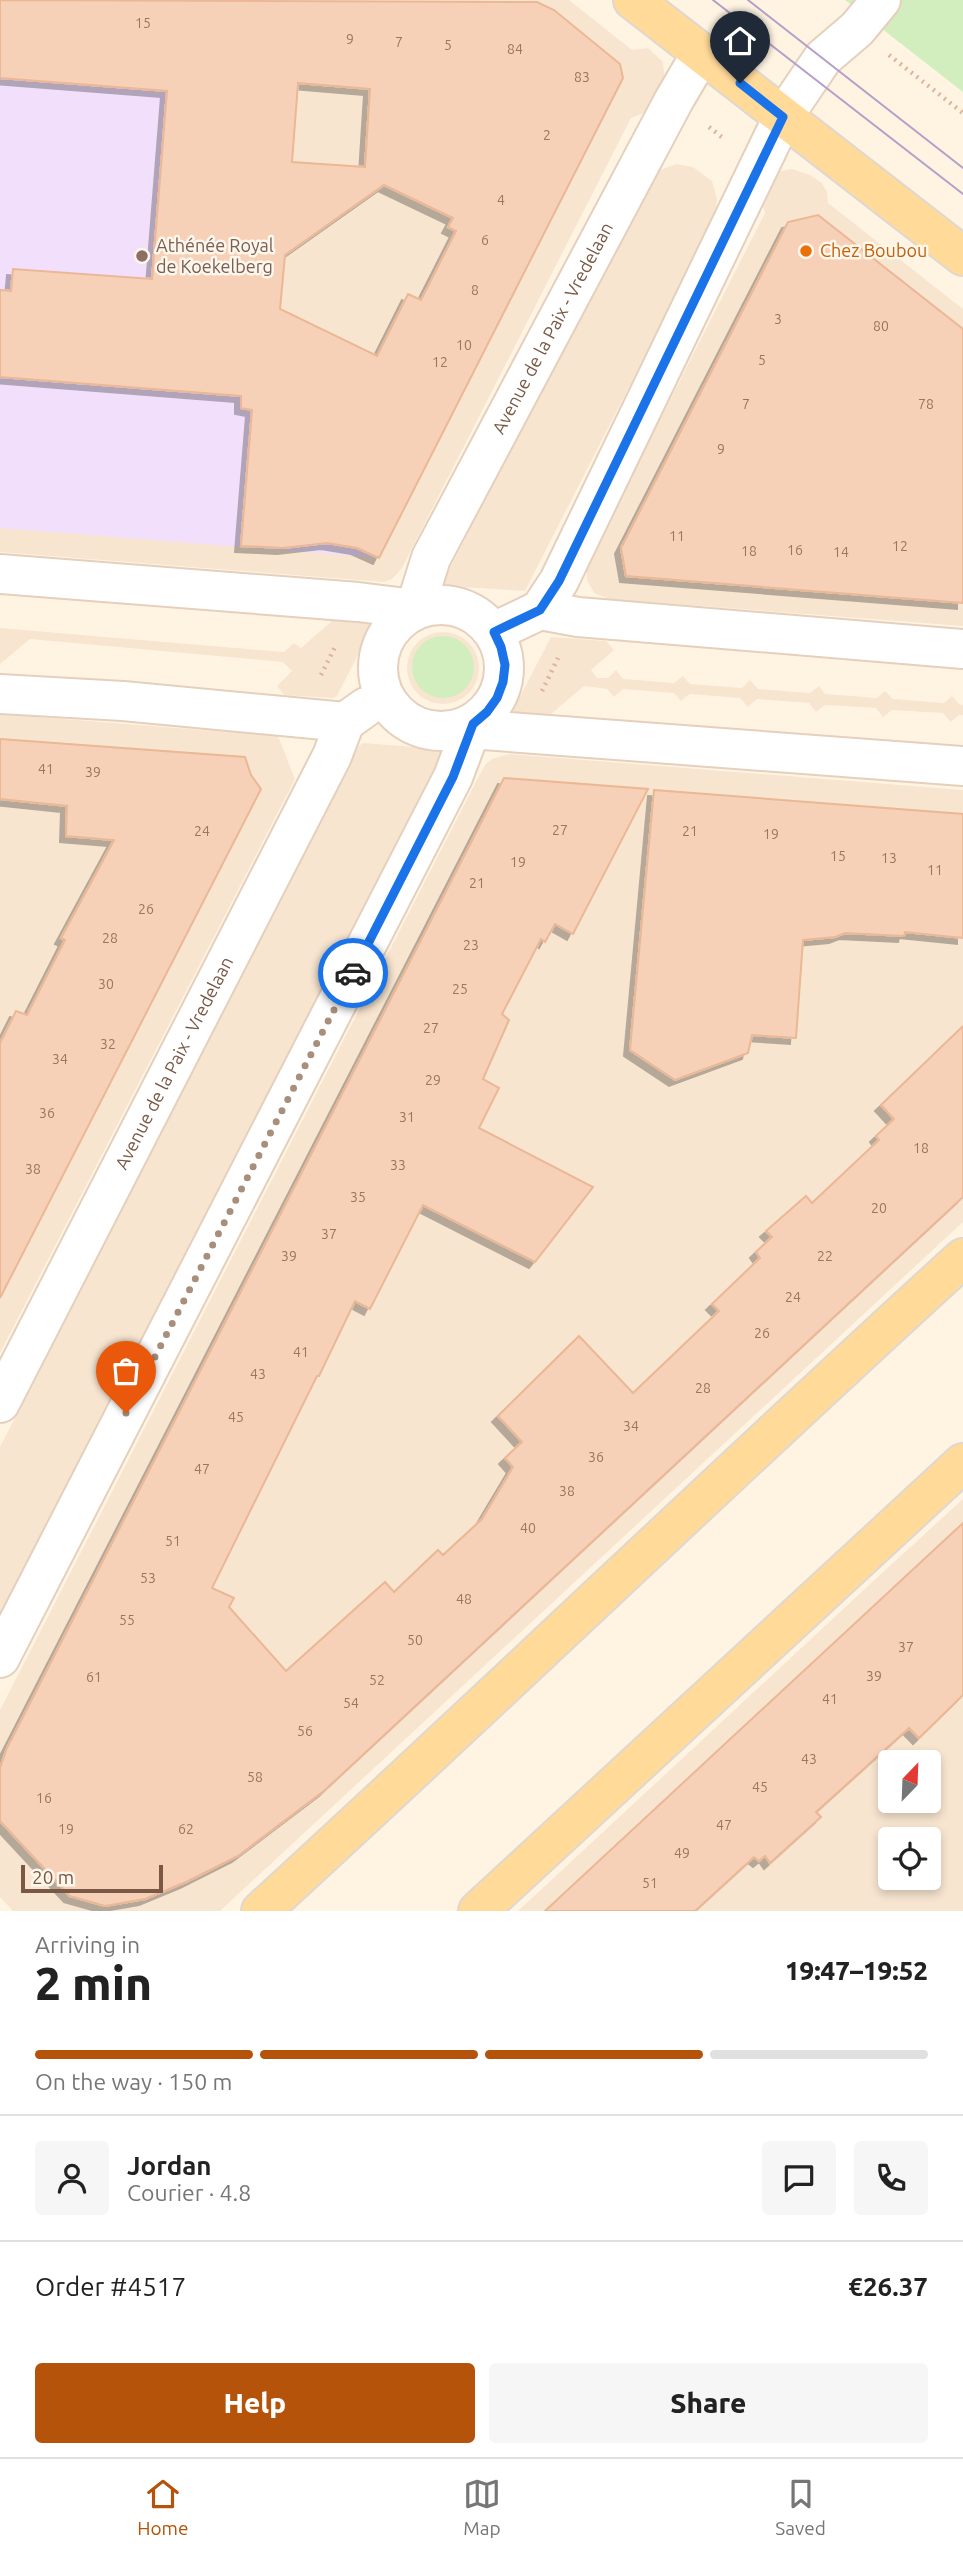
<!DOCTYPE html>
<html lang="en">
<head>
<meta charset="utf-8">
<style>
	body { margin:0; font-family:Ubuntu,sans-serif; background:#f6f6f6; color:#222; height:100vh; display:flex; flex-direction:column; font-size:26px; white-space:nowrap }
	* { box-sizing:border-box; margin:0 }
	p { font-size:23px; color:#767676 }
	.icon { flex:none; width:38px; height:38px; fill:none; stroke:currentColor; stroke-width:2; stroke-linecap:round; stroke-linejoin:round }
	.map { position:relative; height:1911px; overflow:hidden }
	.drawer { display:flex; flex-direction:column; background:#fff; flex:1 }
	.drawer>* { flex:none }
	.needle { width:46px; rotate:23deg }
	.tools { position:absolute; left:878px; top:1750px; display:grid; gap:14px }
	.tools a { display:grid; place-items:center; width:63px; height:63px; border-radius:7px; background:#fff; box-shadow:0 4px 10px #0003; font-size:35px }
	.scale { position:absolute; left:21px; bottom:18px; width:142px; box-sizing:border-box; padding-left:7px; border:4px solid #795845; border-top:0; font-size:19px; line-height:24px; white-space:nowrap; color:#795845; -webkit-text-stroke:5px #fff7eb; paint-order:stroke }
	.pin { position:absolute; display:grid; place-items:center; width:60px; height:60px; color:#fff; margin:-72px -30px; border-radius:50% 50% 50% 0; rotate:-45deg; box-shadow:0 0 7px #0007 }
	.pin .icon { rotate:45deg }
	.courier { position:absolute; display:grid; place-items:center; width:70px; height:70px; margin:-35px; border:5px solid #1a73e8; border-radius:50%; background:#fff; color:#222; box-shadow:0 2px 9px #0007 }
	.overview em { font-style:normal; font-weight:800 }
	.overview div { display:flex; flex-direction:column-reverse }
	.overview { display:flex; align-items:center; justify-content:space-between; height:119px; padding:0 35px }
	h1 { font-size:46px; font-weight:800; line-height:52px }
	.bar { display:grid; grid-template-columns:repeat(4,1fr); gap:10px 7px; align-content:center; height:84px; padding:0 35px }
	.bar i { height:9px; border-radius:5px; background:#e0e0e0 }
	.bar .current { background:#b45309 }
	.bar p { grid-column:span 4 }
	.line { display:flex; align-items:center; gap:18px; padding:0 35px; border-top:2px solid #e0e0e0 }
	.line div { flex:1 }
	.round { display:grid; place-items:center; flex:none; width:74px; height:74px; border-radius:7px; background:#f6f6f6 }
	.cta { display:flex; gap:14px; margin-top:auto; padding:14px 35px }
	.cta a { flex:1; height:80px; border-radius:7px; background:#b45309; color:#fff; font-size:28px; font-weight:800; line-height:80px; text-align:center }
	.cta a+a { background:#f6f6f6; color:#222 }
	.tab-bar { display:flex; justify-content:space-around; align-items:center; height:98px; border-top:2px solid #e0e0e0; background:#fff; font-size:19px; color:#767676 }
	.tab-bar a { display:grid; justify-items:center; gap:4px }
	.tab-bar .current { color:#b45309 }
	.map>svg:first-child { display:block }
	.residential { fill:#f7e5d0; fill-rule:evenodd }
	.education { fill:#f1dffb }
	.green { fill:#d2eebf }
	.building { fill:#f7d1b7; stroke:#ebb795; stroke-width:2; fill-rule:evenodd; filter:url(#shadow) }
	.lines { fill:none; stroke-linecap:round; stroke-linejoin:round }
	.minor-casing { stroke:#e4d0bd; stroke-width:42 }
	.major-casing { stroke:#dfd7d2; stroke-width:42 }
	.path { stroke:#dcb49a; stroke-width:4.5; stroke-dasharray:2 5; stroke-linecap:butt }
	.minor { stroke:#fff; stroke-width:38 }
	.major { stroke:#ffda99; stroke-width:38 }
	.tram { stroke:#b69fc9; stroke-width:2 }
	.done { stroke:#a88f7c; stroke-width:7; stroke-dasharray:0 12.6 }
	.route { stroke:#1a73e8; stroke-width:9 }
	.food-dot { fill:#e8710a; stroke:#fff7eb; stroke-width:2.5 }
	.education-dot { fill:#8d6e63; stroke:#fff7eb; stroke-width:2.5 }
	.labels { text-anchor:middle; stroke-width:5; stroke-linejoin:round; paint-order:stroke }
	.number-label { font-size:14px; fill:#987662 }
	.education-label { font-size:18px; fill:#785e54; stroke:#fff7eb; text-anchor:start }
	.food-label { font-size:18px; fill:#c56008; stroke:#fff7eb; text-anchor:start }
	.street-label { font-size:18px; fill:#795845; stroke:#fff7eb }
</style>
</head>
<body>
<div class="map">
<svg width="963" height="1911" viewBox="0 0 963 1911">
	<defs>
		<filter id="shadow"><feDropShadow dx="-6" dy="6" stdDeviation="0" flood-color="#0004"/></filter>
	</defs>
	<rect width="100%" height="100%" fill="#fff4e2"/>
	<!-- residential -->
	<g class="residential">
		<path d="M0,0h569l63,50 16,-2 15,14 2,19 -13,29 -21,8 -229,450 -10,11 -8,3 -384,-30z"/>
		<path d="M676,164l17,3 19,14 5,18 -2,19 -190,373 -80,-5 -2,-4 205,-402 10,-9z"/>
		<path d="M792,169l18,6 12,8 5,9 1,11 135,106v317l-354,-27 -15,-6 -7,-13v-16l3,-7 175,-344 -5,-17 15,-24z"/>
		<path d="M333,620l38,2 2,3 -36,71 -4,2 -49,-3 -7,-9 15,-15 -9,-9 -253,-23 -30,25v-36l284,24 10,-9 7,5z"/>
		<circle cx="443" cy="668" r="36"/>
		<path d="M551,637l55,4 8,9 -23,20 6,8h11l8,-8 7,9 51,4 9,-7 7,8 52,4 8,-8 8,9 52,4 9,-7 6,8 52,4 8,-7 8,8 51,4 8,-7 7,8 4,1v10h-4l-8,7 -8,-9 -51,-3 -9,7 -7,-9 -51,-3 -9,7 -7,-9 -52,-4 -9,8 -8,-9 -50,-4 -9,7 -7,-8 -51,-4 -9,8 -7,-8 -23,-3 -34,29 -36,-3v-4z"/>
		<path d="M0,714l278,22 17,43 -295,574z"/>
		<path d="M363,743l77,6 2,4 -442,864v-170l359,-701z"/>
		<path d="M509,754l454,36v432l-743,689h-207l-13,-14v-187l480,-936 6,-10 6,-5z"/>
		<path d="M963,1499v412h-445l364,-338zM891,1762h38v39h-38zM891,1839h38v39h-38z"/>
	</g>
	<!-- education -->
	<path class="education" d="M0,0h303l-21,291 -14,-1 -2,24 131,55 63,31 -76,149 -3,1 -1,8 -380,-30z"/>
	<!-- green -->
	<g class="green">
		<path d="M845,0h118v92z"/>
		<circle cx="443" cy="667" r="31"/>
	</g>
	<!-- building -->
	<g class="building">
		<path d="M0,0l537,2 17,8 66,54 3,14 -244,480 -22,-10 -30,-5 -44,5 -42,-2 11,-136 -11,-2v-12l-241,-19v-87l11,1 2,-22 139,10 15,-188 -167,-13zM298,83l72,6 -5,78 -73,-5zM384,185l69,33 -5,9 8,4 -35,69 -13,-6 -31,62 -97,-47 5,-54z"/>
		<path d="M818,215l145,114v274l-337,-27 -5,-28 167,-326z"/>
		<path d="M0,739l245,18 6,18 10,14 -261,509v-255l16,-32 11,4 38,-75 -4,-2 53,-98 -48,-4 1,-30 -67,-7z"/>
		<path d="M504,778l144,11 -75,145 -18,-10 -10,18 -4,-3 -39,75 7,6 -26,59 16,9 -20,40 114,59 -58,75 -112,-57 -53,104 -15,-8 -36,75h-2l-105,212 22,10 -5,9 57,64 99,-89 9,10 44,-42 5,5 39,-36 31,-52 -8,-9 17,-16 -24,-26 81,-80 54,57 86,-82 -7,-7 48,-46 -4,-6 16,-15 -6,-6 40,-35 6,7 67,-63 -3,-4 18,-17 -13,-14 82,-79v171l-638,593 -87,66 -52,26 -41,17 -40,7 -35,-10 -70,-75v-53l7,-20z"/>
		<path d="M654,790l309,24v124l-58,-6 -1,4 -59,-3 -10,4 -32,3 -7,98 -44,-3 -4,18 -73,27 -45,-30z"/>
		<path d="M963,1523v172l-44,43 -10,-10 -93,84 5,5 -51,46 -5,-7 -6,5 -5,-4 -59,54h-150z"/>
	</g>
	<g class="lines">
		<defs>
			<g id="minor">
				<path id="s1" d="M0,574l358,28 57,7 16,-51 243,-458 27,-46"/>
				<circle cx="441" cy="668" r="63"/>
				<path d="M540,610l19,-29 224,-464 40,-59 34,-29 24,-29"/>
				<path d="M494,632l46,-22 38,7 385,32"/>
				<path d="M0,694l123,7 222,21 21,-15"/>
				<path id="s2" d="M0,1403l332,-647 13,-34"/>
				<path d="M0,1658l453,-881 20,-53 11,6 38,3 441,33"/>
			</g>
			<g id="major">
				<path d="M633,0l330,256"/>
				<path d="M261,1911c236,-216 466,-438 702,-653"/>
				<path d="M478,1911l485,-448"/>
			</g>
		</defs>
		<!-- minor casing -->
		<use href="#minor" class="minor-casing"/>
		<!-- major casing -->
		<use href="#major" class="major-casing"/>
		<!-- path -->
		<g class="path">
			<path d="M889,55l74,58"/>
			<path d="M709,127l14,11"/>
			<path d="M321,675l15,-30"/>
			<path d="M542,691l16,-33"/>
		</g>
		<!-- minor -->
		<use href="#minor" class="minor"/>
		<!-- major -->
		<use href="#major" class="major"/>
		<!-- tram -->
		<g class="tram">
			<path d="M713,0l250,194"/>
			<path d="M748,0l215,168"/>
		</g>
	</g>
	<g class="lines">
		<!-- done -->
		<path class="done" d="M126,1413l227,-440"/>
		<!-- route -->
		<path class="route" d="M353,973l100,-196 20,-53 14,-12 10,-14 6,-16 2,-17 -4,-18 -7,-15 46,-22 19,-29 224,-464 -43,-34"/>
	</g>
	<!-- markers -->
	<circle class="food-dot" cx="806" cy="251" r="7"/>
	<circle class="education-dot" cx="142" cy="256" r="7"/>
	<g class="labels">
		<!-- number labels -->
		<g class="number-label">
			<text x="143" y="28">15</text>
			<text x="350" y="44">9</text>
			<text x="399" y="47">7</text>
			<text x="448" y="50">5</text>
			<text x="515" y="54">84</text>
			<text x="582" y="82">83</text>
			<text x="547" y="140">2</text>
			<text x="501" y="205">4</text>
			<text x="485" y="245">6</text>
			<text x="475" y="295">8</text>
			<text x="778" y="324">3</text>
			<text x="881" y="331">80</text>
			<text x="464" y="350">10</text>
			<text x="762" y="365">5</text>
			<text x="440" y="367">12</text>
			<text x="746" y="409">7</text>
			<text x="926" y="409">78</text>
			<text x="721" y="454">9</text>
			<text x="677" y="541">11</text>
			<text x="900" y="551">12</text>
			<text x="795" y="555">16</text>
			<text x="749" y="556">18</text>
			<text x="841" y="557">14</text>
			<text x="46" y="774">41</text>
			<text x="93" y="777">39</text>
			<text x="560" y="835">27</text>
			<text x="202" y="836">24</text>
			<text x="690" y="836">21</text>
			<text x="771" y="839">19</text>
			<text x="838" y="861">15</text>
			<text x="889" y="863">13</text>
			<text x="518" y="867">19</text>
			<text x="935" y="875">11</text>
			<text x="477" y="888">21</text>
			<text x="146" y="914">26</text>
			<text x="110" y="943">28</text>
			<text x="471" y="950">23</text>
			<text x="106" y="989">30</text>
			<text x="460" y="994">25</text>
			<text x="431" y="1033">27</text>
			<text x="108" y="1049">32</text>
			<text x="60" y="1064">34</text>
			<text x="433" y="1085">29</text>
			<text x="47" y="1118">36</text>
			<text x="407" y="1122">31</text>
			<text x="921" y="1153">18</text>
			<text x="398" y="1170">33</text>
			<text x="33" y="1174">38</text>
			<text x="358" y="1202">35</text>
			<text x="879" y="1213">20</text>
			<text x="329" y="1239">37</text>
			<text x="289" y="1261">39</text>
			<text x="825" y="1261">22</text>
			<text x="793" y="1302">24</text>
			<text x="762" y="1338">26</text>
			<text x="301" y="1357">41</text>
			<text x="258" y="1379">43</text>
			<text x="703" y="1393">28</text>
			<text x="236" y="1422">45</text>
			<text x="631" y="1431">34</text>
			<text x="596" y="1462">36</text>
			<text x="202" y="1474">47</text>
			<text x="567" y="1496">38</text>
			<text x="528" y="1533">40</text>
			<text x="173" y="1546">51</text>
			<text x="148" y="1583">53</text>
			<text x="464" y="1604">48</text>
			<text x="127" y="1625">55</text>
			<text x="415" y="1645">50</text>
			<text x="906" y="1652">37</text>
			<text x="874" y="1681">39</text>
			<text x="94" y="1682">61</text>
			<text x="377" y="1685">52</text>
			<text x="830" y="1704">41</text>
			<text x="351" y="1708">54</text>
			<text x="305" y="1736">56</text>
			<text x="809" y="1764">43</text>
			<text x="255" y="1782">58</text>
			<text x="760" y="1792">45</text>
			<text x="44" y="1803">16</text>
			<text x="724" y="1830">47</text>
			<text x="66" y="1834">19</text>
			<text x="186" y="1834">62</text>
			<text x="682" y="1858">49</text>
			<text x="650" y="1888">51</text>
		</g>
		<!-- education labels -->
		<g class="education-label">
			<text x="156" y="252">Athénée Royal<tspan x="156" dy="21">de Koekelberg</tspan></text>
		</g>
		<!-- food labels -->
		<g class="food-label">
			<text x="820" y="257">Chez Boubou</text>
		</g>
		<!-- street labels -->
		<g class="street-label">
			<text dy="6" stroke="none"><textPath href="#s1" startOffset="730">Avenue de la Paix - Vredelaan</textPath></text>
			<text dy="6" stroke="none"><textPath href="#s2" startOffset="382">Avenue de la Paix - Vredelaan</textPath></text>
		</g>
	</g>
</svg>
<div class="tools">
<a><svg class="needle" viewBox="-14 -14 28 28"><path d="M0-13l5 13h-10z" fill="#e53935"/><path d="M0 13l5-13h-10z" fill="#767676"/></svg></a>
<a><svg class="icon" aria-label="locate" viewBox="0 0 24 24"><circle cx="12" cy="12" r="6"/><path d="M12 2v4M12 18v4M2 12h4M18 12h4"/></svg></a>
</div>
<div class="scale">20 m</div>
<div class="pin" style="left:126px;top:1413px;background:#ea580c"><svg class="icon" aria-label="bag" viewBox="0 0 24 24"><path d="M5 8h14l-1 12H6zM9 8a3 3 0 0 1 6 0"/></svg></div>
<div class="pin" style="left:740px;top:83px;background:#1f2937"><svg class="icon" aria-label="home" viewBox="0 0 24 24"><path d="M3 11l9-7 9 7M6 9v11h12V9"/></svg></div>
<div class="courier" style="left:353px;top:973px"><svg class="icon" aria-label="car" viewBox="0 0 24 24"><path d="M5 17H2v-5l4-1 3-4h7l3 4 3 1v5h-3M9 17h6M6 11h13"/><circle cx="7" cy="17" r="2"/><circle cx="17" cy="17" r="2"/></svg></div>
</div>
<section class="drawer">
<div class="overview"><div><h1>2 min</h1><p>Arriving in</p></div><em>19:47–19:52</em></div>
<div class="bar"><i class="current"></i><i class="current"></i><i class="current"></i><i></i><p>On the way · 150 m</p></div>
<div class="line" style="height:126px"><a class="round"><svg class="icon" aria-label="person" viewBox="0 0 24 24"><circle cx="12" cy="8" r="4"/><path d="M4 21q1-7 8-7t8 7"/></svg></a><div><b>Jordan</b><p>Courier · 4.8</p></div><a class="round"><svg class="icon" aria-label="chat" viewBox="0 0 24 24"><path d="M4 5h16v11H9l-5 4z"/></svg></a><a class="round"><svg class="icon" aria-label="phone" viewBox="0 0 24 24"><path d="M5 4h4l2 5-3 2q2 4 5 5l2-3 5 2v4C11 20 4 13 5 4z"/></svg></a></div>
<div class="line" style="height:91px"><div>Order #4517</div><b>€26.37</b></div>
<div class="cta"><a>Help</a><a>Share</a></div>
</section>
<nav class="tab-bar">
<a class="current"><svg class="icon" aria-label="home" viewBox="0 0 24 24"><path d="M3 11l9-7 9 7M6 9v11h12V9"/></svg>Home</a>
<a><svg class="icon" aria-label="map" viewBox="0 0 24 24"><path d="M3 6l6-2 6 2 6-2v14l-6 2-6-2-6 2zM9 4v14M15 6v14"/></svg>Map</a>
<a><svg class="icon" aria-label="saved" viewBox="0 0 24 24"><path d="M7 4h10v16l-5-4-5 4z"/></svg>Saved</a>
</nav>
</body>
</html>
